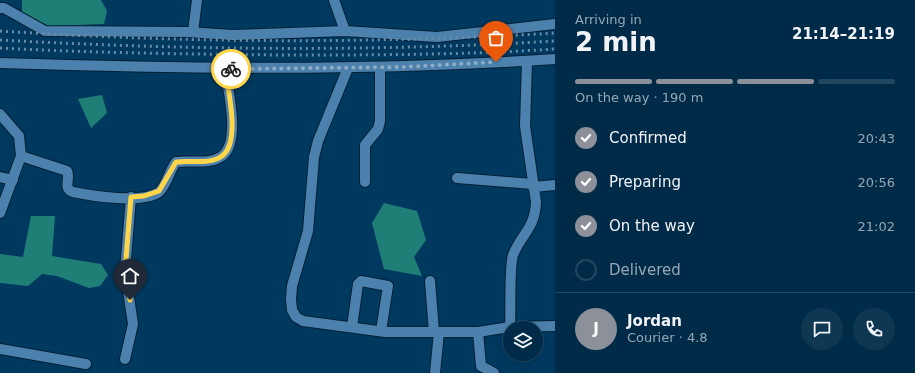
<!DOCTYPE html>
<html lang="en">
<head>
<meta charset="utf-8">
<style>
	body { margin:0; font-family:"DejaVu Sans",sans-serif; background:#0e3752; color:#f1f3f6; height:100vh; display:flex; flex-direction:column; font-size:15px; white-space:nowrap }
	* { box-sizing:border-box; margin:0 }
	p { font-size:13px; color:#95a7b4 }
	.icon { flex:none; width:22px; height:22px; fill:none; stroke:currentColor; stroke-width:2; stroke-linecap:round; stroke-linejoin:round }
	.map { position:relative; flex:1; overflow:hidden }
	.details { display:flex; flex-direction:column; background:#002b48; width:360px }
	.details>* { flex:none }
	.buttons { position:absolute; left:503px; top:321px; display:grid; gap:8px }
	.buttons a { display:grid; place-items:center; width:40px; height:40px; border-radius:50%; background:#002b48; box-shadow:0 4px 16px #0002,0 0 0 1px #224760; font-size:20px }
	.pin { position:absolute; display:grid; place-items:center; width:34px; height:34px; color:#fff; margin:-41px -17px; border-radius:50% 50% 50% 0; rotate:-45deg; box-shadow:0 0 4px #0007 }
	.pin .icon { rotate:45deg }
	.courier { position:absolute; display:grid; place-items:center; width:40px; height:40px; margin:-20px; border:3px solid #ffd54a; border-radius:50%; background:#fff; color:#222; box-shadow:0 1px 5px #0007 }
	.head em { font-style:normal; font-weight:700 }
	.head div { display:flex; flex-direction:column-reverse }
	.head { display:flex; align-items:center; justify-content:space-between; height:68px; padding:0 20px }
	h1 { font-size:26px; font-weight:700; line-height:30px }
	.bar { display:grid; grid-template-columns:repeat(4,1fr); gap:6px 4px; align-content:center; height:48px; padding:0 20px }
	.bar i { height:5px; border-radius:3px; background:#224760 }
	.bar .on { background:#8c9099 }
	.bar p { grid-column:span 4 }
	.line { display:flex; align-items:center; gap:10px; padding:0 20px; border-top:1px solid #224760 }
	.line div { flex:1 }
	.round { display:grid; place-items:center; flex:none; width:42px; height:42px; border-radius:21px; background:#0e3752 }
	ol { padding:0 20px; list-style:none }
	li { display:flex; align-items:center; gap:12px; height:44px }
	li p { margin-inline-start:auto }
	li .icon { padding:4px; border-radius:50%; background:#8c9099; color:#fff; stroke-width:4 }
	li:last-child { color:#95a7b4 }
	li i { width:22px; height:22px; border:2px solid #224760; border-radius:50% }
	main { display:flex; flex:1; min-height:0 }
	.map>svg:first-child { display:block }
	.water { fill:#1f7f77 }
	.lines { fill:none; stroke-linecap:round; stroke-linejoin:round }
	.street-casing { stroke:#042035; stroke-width:12 }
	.street { stroke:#4d81ad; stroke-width:10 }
	.rail { stroke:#678da9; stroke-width:3; stroke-dasharray:2 4; stroke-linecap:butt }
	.done { stroke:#8eadc4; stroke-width:4; stroke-dasharray:0 7.2 }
	.route { stroke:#ffd54a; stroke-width:5 }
</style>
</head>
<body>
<main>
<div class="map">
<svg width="555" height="373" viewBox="0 0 555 373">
	<rect width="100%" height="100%" fill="#003960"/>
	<!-- water -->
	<g class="water">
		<path d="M22,0h79l6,11 -3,13 -55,2 -27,-12z"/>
		<path d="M102,95l5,18 -16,15 -13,-29z"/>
		<path d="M384,203l33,8 9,29 -12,17 8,19 -38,-7 -12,-46z"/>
		<path d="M31,216h24l-3,40 49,8 7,11 -8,11 -11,2 -32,-12 -15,-2 -14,12 -28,-3v-29l23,3z"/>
	</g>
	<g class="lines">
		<defs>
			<g id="street">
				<path d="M334,0l11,31"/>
				<path d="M0,8h4l41,23 142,1 46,3 112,-4 92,6 118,-13"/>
				<path d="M193,32l4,-32"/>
				<path d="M0,63c185,6 370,8 555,-4"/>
				<path d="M348,68l-30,73 -4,16 -6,74 -16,55 -1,13 1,11 4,7 7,4 82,11h93l32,-5 45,-1"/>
				<path d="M0,114l19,22 2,20 -21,57"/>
				<path d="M21,156l46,15c4,8 -5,17 6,21 19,4 70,12 86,0 8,-7 10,-21 17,-30 14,-2 34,3 46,-6 19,-14 6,-66 3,-87"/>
				<path d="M0,177l13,3"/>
				<path d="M457,178l76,6"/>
				<path d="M365,182v-37l13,-16 2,-8v-54"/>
				<path d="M533,187l22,-2"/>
				<path d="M430,281l4,51"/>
				<path d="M352,327l6,-43 3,-3 27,5 -7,45"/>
				<path d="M510,327c1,-16 -1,-59 3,-72 8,-21 22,-26 23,-53l-11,-76 2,-65"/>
				<path d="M478,332l3,34 13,7"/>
				<path d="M0,349l86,15"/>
				<path d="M125,359l8,-35 -8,-53 6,-74"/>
				<path d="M435,373l4,-41"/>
			</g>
		</defs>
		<!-- street casing -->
		<use href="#street" class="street-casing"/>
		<!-- street -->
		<use href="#street" class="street"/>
		<!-- rail -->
		<g class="rail">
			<path d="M0,31c185,12 370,13 555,2"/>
			<path d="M0,40c184,10 371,12 555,1"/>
			<path d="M0,48c93,5 187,6 281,7 91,0 183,0 274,-6"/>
		</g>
	</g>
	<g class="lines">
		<!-- done -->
		<path class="done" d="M231,69l171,-2 94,-5"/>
		<!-- route -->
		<path class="route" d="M130,300l-5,-29 6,-74 13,-1 15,-5 17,-29c14,-2 34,3 46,-6 19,-14 6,-66 3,-87h6"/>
	</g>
</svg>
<div class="buttons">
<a><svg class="icon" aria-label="layers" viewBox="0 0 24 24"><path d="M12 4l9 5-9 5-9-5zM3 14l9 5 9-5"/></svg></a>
</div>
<div class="pin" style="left:496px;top:62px;background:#ea580c"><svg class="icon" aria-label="bag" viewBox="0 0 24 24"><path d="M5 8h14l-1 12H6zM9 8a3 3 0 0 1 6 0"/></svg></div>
<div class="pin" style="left:130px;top:300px;background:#1f2937"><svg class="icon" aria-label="home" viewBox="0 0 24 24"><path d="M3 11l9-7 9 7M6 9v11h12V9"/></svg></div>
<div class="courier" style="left:231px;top:69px"><svg class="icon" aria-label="bike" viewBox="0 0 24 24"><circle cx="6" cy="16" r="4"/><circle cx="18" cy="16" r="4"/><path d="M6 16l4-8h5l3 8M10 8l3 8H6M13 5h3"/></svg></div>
</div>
<section class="details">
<div class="head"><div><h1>2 min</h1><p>Arriving in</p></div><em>21:14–21:19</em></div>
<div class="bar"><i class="on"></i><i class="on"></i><i class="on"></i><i></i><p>On the way · 190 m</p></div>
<ol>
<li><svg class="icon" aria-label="check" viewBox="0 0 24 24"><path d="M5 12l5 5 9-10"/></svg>Confirmed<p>20:43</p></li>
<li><svg class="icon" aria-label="check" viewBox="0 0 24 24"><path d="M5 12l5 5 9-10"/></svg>Preparing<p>20:56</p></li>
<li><svg class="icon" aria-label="check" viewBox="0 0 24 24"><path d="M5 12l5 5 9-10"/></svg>On the way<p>21:02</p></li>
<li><i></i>Delivered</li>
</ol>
<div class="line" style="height:72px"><b class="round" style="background:#8c9099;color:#fff">J</b><div><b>Jordan</b><p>Courier · 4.8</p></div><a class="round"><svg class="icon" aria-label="chat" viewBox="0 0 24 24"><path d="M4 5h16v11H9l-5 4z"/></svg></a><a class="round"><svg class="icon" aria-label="phone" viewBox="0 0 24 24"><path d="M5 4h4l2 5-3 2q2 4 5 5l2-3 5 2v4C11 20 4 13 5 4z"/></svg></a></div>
</section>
</main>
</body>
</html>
